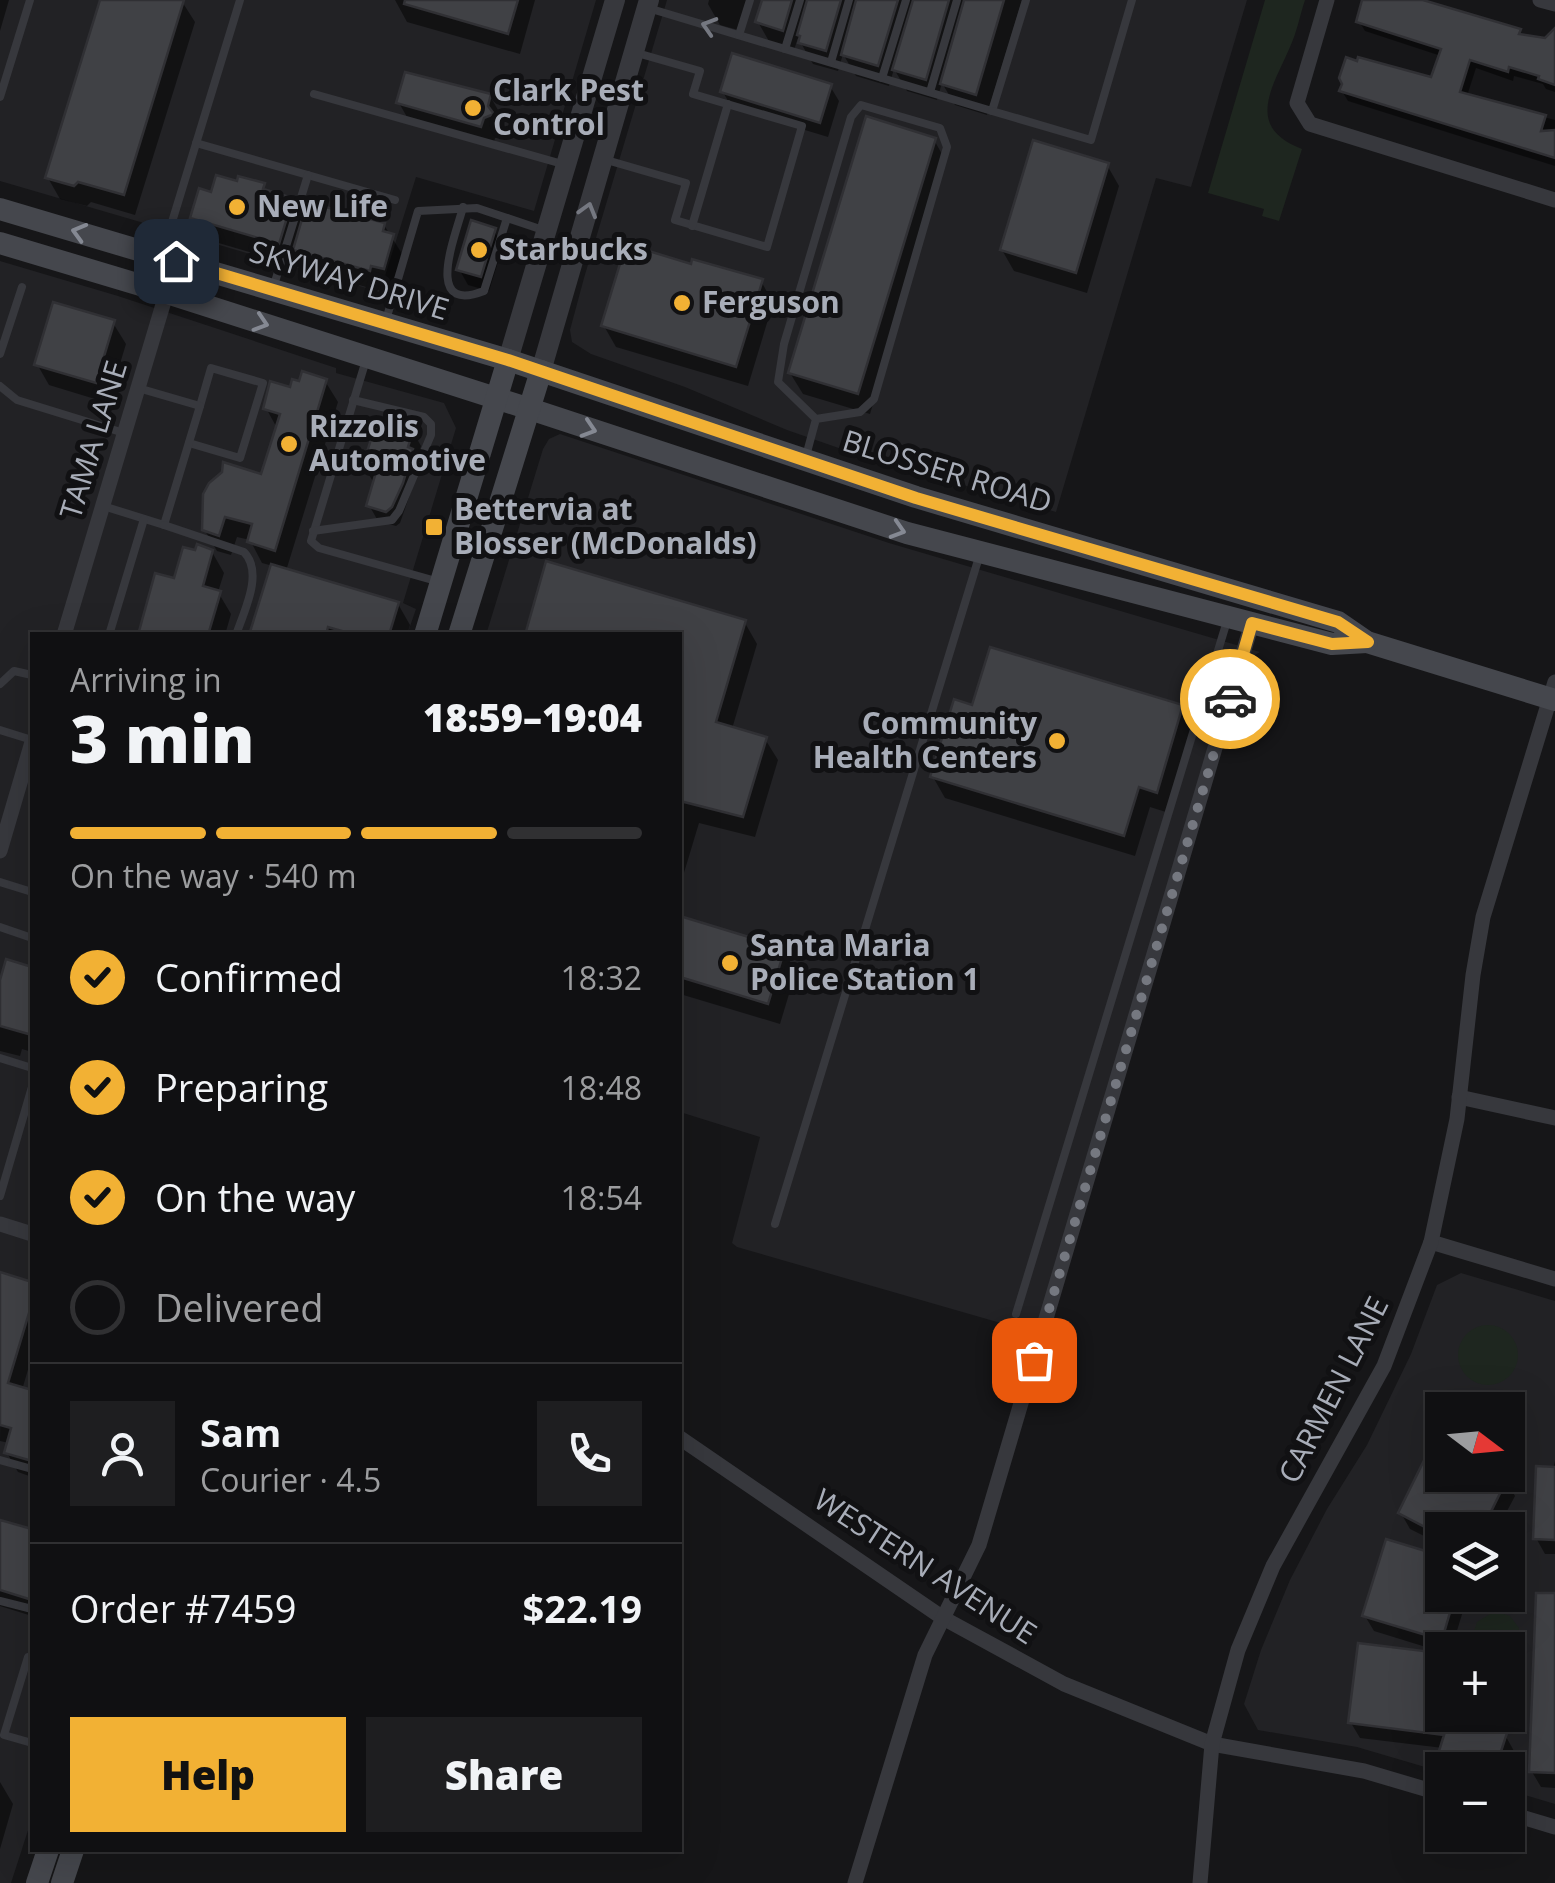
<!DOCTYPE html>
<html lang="en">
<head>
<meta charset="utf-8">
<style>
	body { margin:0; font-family:"Open Sans",sans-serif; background:#1e1e20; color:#f1f3f6; height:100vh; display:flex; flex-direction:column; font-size:38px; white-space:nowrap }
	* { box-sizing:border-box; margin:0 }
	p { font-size:32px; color:#9c9d9f }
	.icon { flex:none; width:55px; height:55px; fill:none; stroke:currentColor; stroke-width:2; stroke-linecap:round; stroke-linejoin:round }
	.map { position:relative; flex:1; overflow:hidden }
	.sheet { position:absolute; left:30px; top:632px; width:652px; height:1220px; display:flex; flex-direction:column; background:#101012; border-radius:0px; box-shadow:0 10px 40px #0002,0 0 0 2px #303032 }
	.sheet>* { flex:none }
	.needle { width:65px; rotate:106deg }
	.controls { position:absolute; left:1425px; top:1392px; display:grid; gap:20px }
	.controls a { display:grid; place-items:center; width:100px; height:100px; border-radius:0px; background:#101012; box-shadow:0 10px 40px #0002,0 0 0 2px #303032; font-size:50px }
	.pin { position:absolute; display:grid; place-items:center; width:85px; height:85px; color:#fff; margin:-42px; border-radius:20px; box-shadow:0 5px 15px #0006 }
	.courier { position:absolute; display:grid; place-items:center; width:100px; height:100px; margin:-50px; border:8px solid #f2b134; border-radius:50%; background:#fff; color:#222; box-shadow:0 2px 12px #0007 }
	.summary em { font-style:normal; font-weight:800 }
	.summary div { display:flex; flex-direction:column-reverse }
	.summary { display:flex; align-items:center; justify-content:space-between; height:170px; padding:0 40px }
	h1 { font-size:65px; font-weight:800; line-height:75px }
	.bar { display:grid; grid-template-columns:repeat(4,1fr); gap:15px 10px; align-content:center; height:120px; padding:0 40px }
	.bar i { height:12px; border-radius:8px; background:#303032 }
	.bar .current { background:#f2b134 }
	.bar p { grid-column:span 4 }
	.line { display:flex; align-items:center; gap:25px; padding:0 40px; border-top:2px solid #303032 }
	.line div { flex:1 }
	.round { display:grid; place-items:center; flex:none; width:105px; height:105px; border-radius:0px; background:#1e1e20 }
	ol { padding:0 40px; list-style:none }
	li { display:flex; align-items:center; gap:30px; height:110px }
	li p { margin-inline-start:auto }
	li .icon { padding:10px; border-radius:50%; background:#f2b134; color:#111; stroke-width:4 }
	li:last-child { color:#9c9d9f }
	li i { width:55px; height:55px; border:5px solid #303032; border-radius:50% }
	.cta { display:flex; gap:20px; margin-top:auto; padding:20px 40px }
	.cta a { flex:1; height:115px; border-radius:0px; background:#f2b134; color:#111; font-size:40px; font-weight:800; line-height:115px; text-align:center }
	.cta a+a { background:#1e1e20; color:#f1f3f6 }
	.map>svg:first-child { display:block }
	.built { fill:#222225; fill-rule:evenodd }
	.green { fill:#1e261f }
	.shadow { fill:#0007 }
	.building { fill:#404145; stroke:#303034; stroke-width:2.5 }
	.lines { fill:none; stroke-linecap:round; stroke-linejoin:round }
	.service { stroke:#37383d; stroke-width:8 }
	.minor { stroke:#37383d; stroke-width:15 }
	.tertiary { stroke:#37383d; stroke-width:20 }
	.secondary { stroke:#45474d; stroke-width:22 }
	.oneway { stroke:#757881 }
	.oneway2 { stroke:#858993 }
	.done { stroke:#757880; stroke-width:10; stroke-dasharray:0 18 }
	.route { stroke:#f2b134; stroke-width:12 }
	.poi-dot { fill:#f2b134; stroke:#111113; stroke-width:4 }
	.labels { text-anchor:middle; stroke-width:10; stroke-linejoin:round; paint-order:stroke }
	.poi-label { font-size:30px; font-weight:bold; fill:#a8adb8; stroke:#111113; text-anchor:start }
	.street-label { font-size:30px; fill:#a8adb8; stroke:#111113 }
</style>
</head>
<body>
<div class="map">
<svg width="1555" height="1883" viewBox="0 0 1555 1883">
	<rect width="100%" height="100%" fill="#161618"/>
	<!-- built -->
	<g class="built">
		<path d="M0,0h596l-62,211 -118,-34 -36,115 -380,-111z"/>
		<path d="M667,0h580l-56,187 -35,-9 -100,334 -203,-59 -66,-23 -102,-43 -94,-33 -19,-12 -2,-12 14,-52z"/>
		<path d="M0,261l118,35 218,72v5l108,30 12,25 -53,175 13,6 -9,26h-375v1183l-21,65h-11z"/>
		<path d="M560,434l329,109 371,109 -12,7 -206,676 -305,-88 -5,-4 28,-106 -80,-25v-477h-194l57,-186 6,-10z"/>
		<path d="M1461,1273l94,28v503l-47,-14v-20l-66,2 -85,-25 -99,-17 -14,-26 17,-54 29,-70 37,-71 40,-64 44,-91 26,-69zM1442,1410h66v65h-66zM1442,1530h66v65h-66zM1442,1650h66v65h-66z"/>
	</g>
	<!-- green -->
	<g class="green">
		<path d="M1265,0h40c-5,15 -8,32 -15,47 -16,38 -47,80 12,102l-23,72 -17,-5 2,-7 -56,-16z"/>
		<circle cx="1488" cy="1355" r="30"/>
		<path d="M1495,1611l15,5 9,12 -1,17 -10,11v-6h-30l-5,-16 4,-12z"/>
	</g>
	<!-- shadow -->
	<g class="shadow">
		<path d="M0,0h9l-9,31z"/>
		<path d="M103,0h78l14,22 -60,193 -44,-13 -4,4 -27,-7 -12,-21z"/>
		<path d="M395,0h140l-15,54 -113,-32z"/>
		<path d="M709,0h43l-10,31 -22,-6 -12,-21z"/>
		<path d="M765,0h257l-35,115 -32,-10 -13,-22 -5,17 -30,-9 -13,-22 -5,17 -33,-10 -13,-22 -5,17 -25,-7 -15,-26 -4,12 -24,-7 -12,-21z"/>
		<path d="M1409,0l110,31 3,5 33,6v50l-9,-3 -3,-5 -29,-8 -1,5 -37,-13 -9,28 88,24v46l-207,-65 -6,-10 92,-11 7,-24 -76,-25 -6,-10z"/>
		<path d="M830,86l9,15 -11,36 -96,-29 -9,-16z"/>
		<path d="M490,96l12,21 -3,11 5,8 -9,2 -2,9 -82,-23 -12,-21z"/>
		<path d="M934,140l12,21 -76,253 -67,-20 -13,-21z"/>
		<path d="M1107,165l12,21 -32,107 -73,-22 -12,-21z"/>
		<path d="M263,186l4,7 24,7 13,22 80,3 20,32 -8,32 -13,-4 -2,6 -74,-20 -12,-22 -5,15 -85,-25 -12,-21 20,-23z"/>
		<path d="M494,230l9,16 -14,45 -21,-6 -9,-16z"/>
		<path d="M692,267l69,14 12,22 -25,83 -132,-39 -12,-21z"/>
		<path d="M113,323l13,21 -18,59 -59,-18 -12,-21z"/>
		<path d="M325,381l13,21 -52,169 112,33 12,21 -3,10h-155l21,-69 -11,-3 -12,-23 -13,-3 -6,18 -14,-4 -13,-22 59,-52 15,-47 -12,-22 25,-18z"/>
		<path d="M412,430l9,16 -4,14 3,6 -20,57 -4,3 -18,-5 -9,-16 6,-20 -10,-17z"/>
		<path d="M212,552l12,21 -6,19 13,22 -6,21h-85l36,-53z"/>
		<path d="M745,623l12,21 -25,85 33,10 13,21 -23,77 -56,-14 -19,63v-251h-153z"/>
		<path d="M1182,707l12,22 -25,84 -19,-6 -15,49 -190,-58 -12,-21 41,-69z"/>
		<path d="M680,919l103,31 13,21 -16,53 -100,-30z"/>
		<path d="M8,962l24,7v83l-10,-3 -2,7 -20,-5v-62z"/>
		<path d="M2,1275l30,9v72l-10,34 10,3v84l-14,-5 -11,-19 2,-10 -9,-2z"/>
		<path d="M1435,1445l7,3v27h53l11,5 9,16 -18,34h-55v15l-32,-16 -9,-16z"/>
		<path d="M1555,1461v93h-10l-9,-16z"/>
		<path d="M0,1522l32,10v84l-32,-10z"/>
		<path d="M1387,1542l55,17v36h26l-17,55 -9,2 -68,-21 -9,-15z"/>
		<path d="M1555,1596v192l-14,-1 -9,-15z"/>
		<path d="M1439,1655l3,7v55l63,18 9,16 -6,21 -56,-2 -11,-16 2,-6 -83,-10 -9,-15z"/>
		<path d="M0,1782l13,22 -13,45z"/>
	</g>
	<!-- building -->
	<g class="building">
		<path d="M100,0h84l-60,195 -46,-13 -4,4 -29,-8z"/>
		<path d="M405,0h113l-10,34 -104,-30z"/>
		<path d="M762,0h30l-9,31 -28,-9z"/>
		<path d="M807,0h34l-15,51 -28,-8 2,-7 -3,-1z"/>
		<path d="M856,0h42l-20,66 -37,-11z"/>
		<path d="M913,0h36l-23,80 -34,-10z"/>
		<path d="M964,0h40l-28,95 -36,-11z"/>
		<path d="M1362,0h61l98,29 -2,5 26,4 10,-10v57l-17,-6 1,-3 -30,-9 -1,5 -38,-12 -10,32 86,23 -5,16 14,-1v28l-216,-67 3,-7 -3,-6 7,-21 11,4 1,-4 73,20 10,-28 -85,-27z"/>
		<path d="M732,53l100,31 -12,39 -100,-31z"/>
		<path d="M405,72l86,22 -3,12 6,8 -10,4 -3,9 -85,-24z"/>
		<path d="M866,116l70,22 -78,256 -70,-21z"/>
		<path d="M1033,140l76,23 -33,110 -76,-23z"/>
		<path d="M216,175l21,6 1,-5 27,7 -2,6 30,9 -14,46 -89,-26 9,-30 12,4z"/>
		<path d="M307,202l78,21 -2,8 11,3 -10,35 -13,-3 -1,5 -77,-21z"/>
		<path d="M471,220l25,8 -15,49 -25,-7z"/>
		<path d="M626,244l65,20 1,-5 71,20 -27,88 -135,-41z"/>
		<path d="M53,302l62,18 -19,63 -62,-18z"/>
		<path d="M302,371l25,8 -52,172 -28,-9 5,-18 -27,-7 -6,19 -17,-6 1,-36 6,-11 13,-11 1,-10 38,12 19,-60 -17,-5 7,-28 20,6 2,-8 7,2z"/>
		<path d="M378,417l36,11 -6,19 5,2 -10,34 -11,24 -6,5 -20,-6 10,-34 -14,-4z"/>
		<path d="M197,544l16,6 -10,36 18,5 -13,44h-70l17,-62 19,5 9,-31 12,3z"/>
		<path d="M546,561l200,59 -30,102 51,15 -24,80 -63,-16v-166h-155z"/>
		<path d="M271,564l128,38 -10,33h-33l-28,-8 -2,8h-77z"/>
		<path d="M990,647l193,58 -26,88 -18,-6 -15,49 -194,-59 24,-78 18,6z"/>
		<path d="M680,916l105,32 -17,56 -88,-27z"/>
		<path d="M6,959l26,8v68l-32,-9v-46z"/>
		<path d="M0,1272l32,10v21l-24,80 24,7v71l-28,-8 7,-25 -11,-3z"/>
		<path d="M1442,1424v51h67l-27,55h-40v6l-44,-23z"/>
		<path d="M1536,1466l19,1v73l-22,-1z"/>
		<path d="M0,1520l32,9v71l-32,-10z"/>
		<path d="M1386,1539l56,17v39h13l-13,45 -80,-24z"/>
		<path d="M1536,1593h19v180l-26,-1z"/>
		<path d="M1358,1643l82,10 -7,58 74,22 -12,37 -57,-16 6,-19 -96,-12z"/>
	</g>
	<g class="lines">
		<!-- service -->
		<g class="service">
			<path d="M648,8l344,103 34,-111"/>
			<path d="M739,35l11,-35"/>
			<path d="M785,49l15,-49"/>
			<path d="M831,62l18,-62"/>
			<path d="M882,78l24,-78"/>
			<path d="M930,92l27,-92"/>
			<path d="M314,94l252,71"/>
			<path d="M0,97l30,-97"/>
			<path d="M992,111l99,29 41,-140"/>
			<path d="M196,143l199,57"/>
			<path d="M603,159l83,24 -11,37 92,27 35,-121 -109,-32 7,-23 -63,-18"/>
			<path d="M463,207c-7,28 -41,108 21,84l23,-73"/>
			<path d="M692,226l36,-122"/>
			<path d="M153,284l87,-284"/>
			<path d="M274,285l34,-110"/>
			<path d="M386,320l32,-109 59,-3 69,23"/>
			<path d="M0,354l22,-67"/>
			<path d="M366,360l-55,181 8,7 117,33"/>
			<path d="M0,386l17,14 107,33"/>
			<path d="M189,443l51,15 23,-75 -52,-15 -11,38"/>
			<path d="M806,456l10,-37 -38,-37 6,-38 67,-227 10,-12 79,23 7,19 -73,252 -14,13 -44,7"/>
			<path d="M103,506l61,19 36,-119 -62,-18"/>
			<path d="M164,525l80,27c20,21 0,59 -8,83"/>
			<path d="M313,531l79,-11 7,-9 32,-76v-11l-7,-7 -71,-17"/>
			<path d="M109,635l35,-116"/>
			<path d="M0,684l14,-13 18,4"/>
			<path d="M0,730l32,10"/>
			<path d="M0,882l32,10"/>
			<path d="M0,927l32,11"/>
			<path d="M0,1058l32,10"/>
			<path d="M0,1196l32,-109"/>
			<path d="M775,1224l204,-667"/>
			<path d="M1016,1314l211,-693"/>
			<path d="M0,1460l32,9"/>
			<path d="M0,1601l32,8"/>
			<path d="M32,1658l-4,-1 -24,78 28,8"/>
		</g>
		<!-- minor -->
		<g class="minor">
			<path d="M1327,0l-30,103 13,21 245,76"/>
			<path d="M1540,0l15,4"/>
			<path d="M64,635l112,-374"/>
			<path d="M0,851l32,-109"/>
			<path d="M1459,1097l96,21"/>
			<path d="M0,1224l32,10"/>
			<path d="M1431,1242l124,37"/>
			<path d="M680,1438l263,180 121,66 148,60 152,27 78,23"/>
			<path d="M1508,1813l47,14"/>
			<path d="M855,1883l70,-228 54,-110 273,-922"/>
			<path d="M1200,1883l12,-139 26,-94 35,-84 111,-200 47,-124 26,-123 16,-144 10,-58 72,-235"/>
		</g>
		<!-- tertiary -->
		<g class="tertiary">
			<path d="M508,360l107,-360"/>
			<path d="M541,371l108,-371"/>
		</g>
		<!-- secondary -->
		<g class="secondary">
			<path d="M0,209l508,151 408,137 422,125 29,20 188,58"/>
			<path d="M0,243l167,50 363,116 377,124 425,111 35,-2"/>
			<path d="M425,635l83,-275"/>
			<path d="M459,635l82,-264"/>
			<path d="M37,1883l11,-33"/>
			<path d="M62,1883l11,-33"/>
		</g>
	</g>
	<!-- one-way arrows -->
	<defs><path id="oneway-chevron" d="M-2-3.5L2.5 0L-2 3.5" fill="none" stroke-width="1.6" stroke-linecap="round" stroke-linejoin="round" transform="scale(2.5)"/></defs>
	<g class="oneway">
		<use href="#oneway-chevron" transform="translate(709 26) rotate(-163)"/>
		<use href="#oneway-chevron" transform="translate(588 210) rotate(-74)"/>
	</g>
	<g class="oneway2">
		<use href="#oneway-chevron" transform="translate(79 232) rotate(-164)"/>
		<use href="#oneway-chevron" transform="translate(261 323) rotate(18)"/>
		<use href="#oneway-chevron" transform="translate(589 429) rotate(18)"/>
		<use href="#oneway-chevron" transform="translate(898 530) rotate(17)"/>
	</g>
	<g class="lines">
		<!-- done -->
		<path class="done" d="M1034,1360l196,-661"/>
		<!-- route -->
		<path class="route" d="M176,261l332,99 408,138 422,124 30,20 -36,2 -80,-21 -22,76"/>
	</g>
	<!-- markers -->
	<g class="poi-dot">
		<circle cx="473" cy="108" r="10"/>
		<circle cx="237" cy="207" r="10"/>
		<circle cx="479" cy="250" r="10"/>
		<circle cx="682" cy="303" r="10"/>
		<circle cx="289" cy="444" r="10"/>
		<rect x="424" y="517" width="20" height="20" rx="5"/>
		<circle cx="1057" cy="741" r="10"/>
		<circle cx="730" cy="963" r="10"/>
	</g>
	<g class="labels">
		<!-- poi labels -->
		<g class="poi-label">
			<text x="493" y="101">Clark Pest<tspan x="493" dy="34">Control</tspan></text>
			<text x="257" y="217">New Life</text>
			<text x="499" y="260">Starbucks</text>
			<text x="702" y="313">Ferguson</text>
			<text x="309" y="437">Rizzolis<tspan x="309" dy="34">Automotive</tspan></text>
			<text x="454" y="520">Bettervia at<tspan x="454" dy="34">Blosser (McDonalds)</tspan></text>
			<text x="1037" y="734" text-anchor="end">Community<tspan x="1037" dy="34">Health Centers</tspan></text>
			<text x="750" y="956">Santa Maria<tspan x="750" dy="34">Police Station 1</tspan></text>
		</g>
		<!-- street labels -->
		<g class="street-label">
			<text transform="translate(349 281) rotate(17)" y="10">SKYWAY DRIVE</text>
			<text transform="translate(94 440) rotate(-73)" y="10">TAMA LANE</text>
			<text transform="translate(947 472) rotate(17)" y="10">BLOSSER ROAD</text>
			<text transform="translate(1334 1390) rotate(-63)" y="10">CARMEN LANE</text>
			<text transform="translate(925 1567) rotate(33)" y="10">WESTERN AVENUE</text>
		</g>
	</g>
</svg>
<div class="controls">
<a><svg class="needle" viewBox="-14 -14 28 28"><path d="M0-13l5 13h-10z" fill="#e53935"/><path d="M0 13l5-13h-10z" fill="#9c9d9f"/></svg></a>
<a><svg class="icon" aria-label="layers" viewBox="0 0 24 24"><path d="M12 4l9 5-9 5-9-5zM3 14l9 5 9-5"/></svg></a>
<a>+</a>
<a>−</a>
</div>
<div class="pin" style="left:1034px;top:1360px;background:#ea580c"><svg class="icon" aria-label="bag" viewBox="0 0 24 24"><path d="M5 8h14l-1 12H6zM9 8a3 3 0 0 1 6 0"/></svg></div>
<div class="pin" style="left:176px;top:261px;background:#1f2937"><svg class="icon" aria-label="home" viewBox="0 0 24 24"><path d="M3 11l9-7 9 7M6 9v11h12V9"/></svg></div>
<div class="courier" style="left:1230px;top:699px"><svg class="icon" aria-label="car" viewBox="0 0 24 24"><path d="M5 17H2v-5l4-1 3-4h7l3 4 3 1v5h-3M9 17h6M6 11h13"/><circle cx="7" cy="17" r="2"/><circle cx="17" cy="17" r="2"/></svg></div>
<section class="sheet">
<div class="summary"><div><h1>3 min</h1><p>Arriving in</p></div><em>18:59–19:04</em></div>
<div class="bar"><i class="current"></i><i class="current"></i><i class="current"></i><i></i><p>On the way · 540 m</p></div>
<ol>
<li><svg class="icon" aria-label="check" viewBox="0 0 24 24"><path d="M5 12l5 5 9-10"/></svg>Confirmed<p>18:32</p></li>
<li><svg class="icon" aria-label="check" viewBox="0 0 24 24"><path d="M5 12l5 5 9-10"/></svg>Preparing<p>18:48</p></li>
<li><svg class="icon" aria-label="check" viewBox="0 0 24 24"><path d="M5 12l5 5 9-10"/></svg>On the way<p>18:54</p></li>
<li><i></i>Delivered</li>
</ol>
<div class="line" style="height:180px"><a class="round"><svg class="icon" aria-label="person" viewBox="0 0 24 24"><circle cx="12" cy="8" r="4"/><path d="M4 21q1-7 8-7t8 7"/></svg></a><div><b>Sam</b><p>Courier · 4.5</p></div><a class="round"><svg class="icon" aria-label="phone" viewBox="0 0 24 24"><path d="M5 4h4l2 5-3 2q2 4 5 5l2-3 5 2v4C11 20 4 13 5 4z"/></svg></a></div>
<div class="line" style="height:130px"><div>Order #7459</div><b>$22.19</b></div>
<div class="cta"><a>Help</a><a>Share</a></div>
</section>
</div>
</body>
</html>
